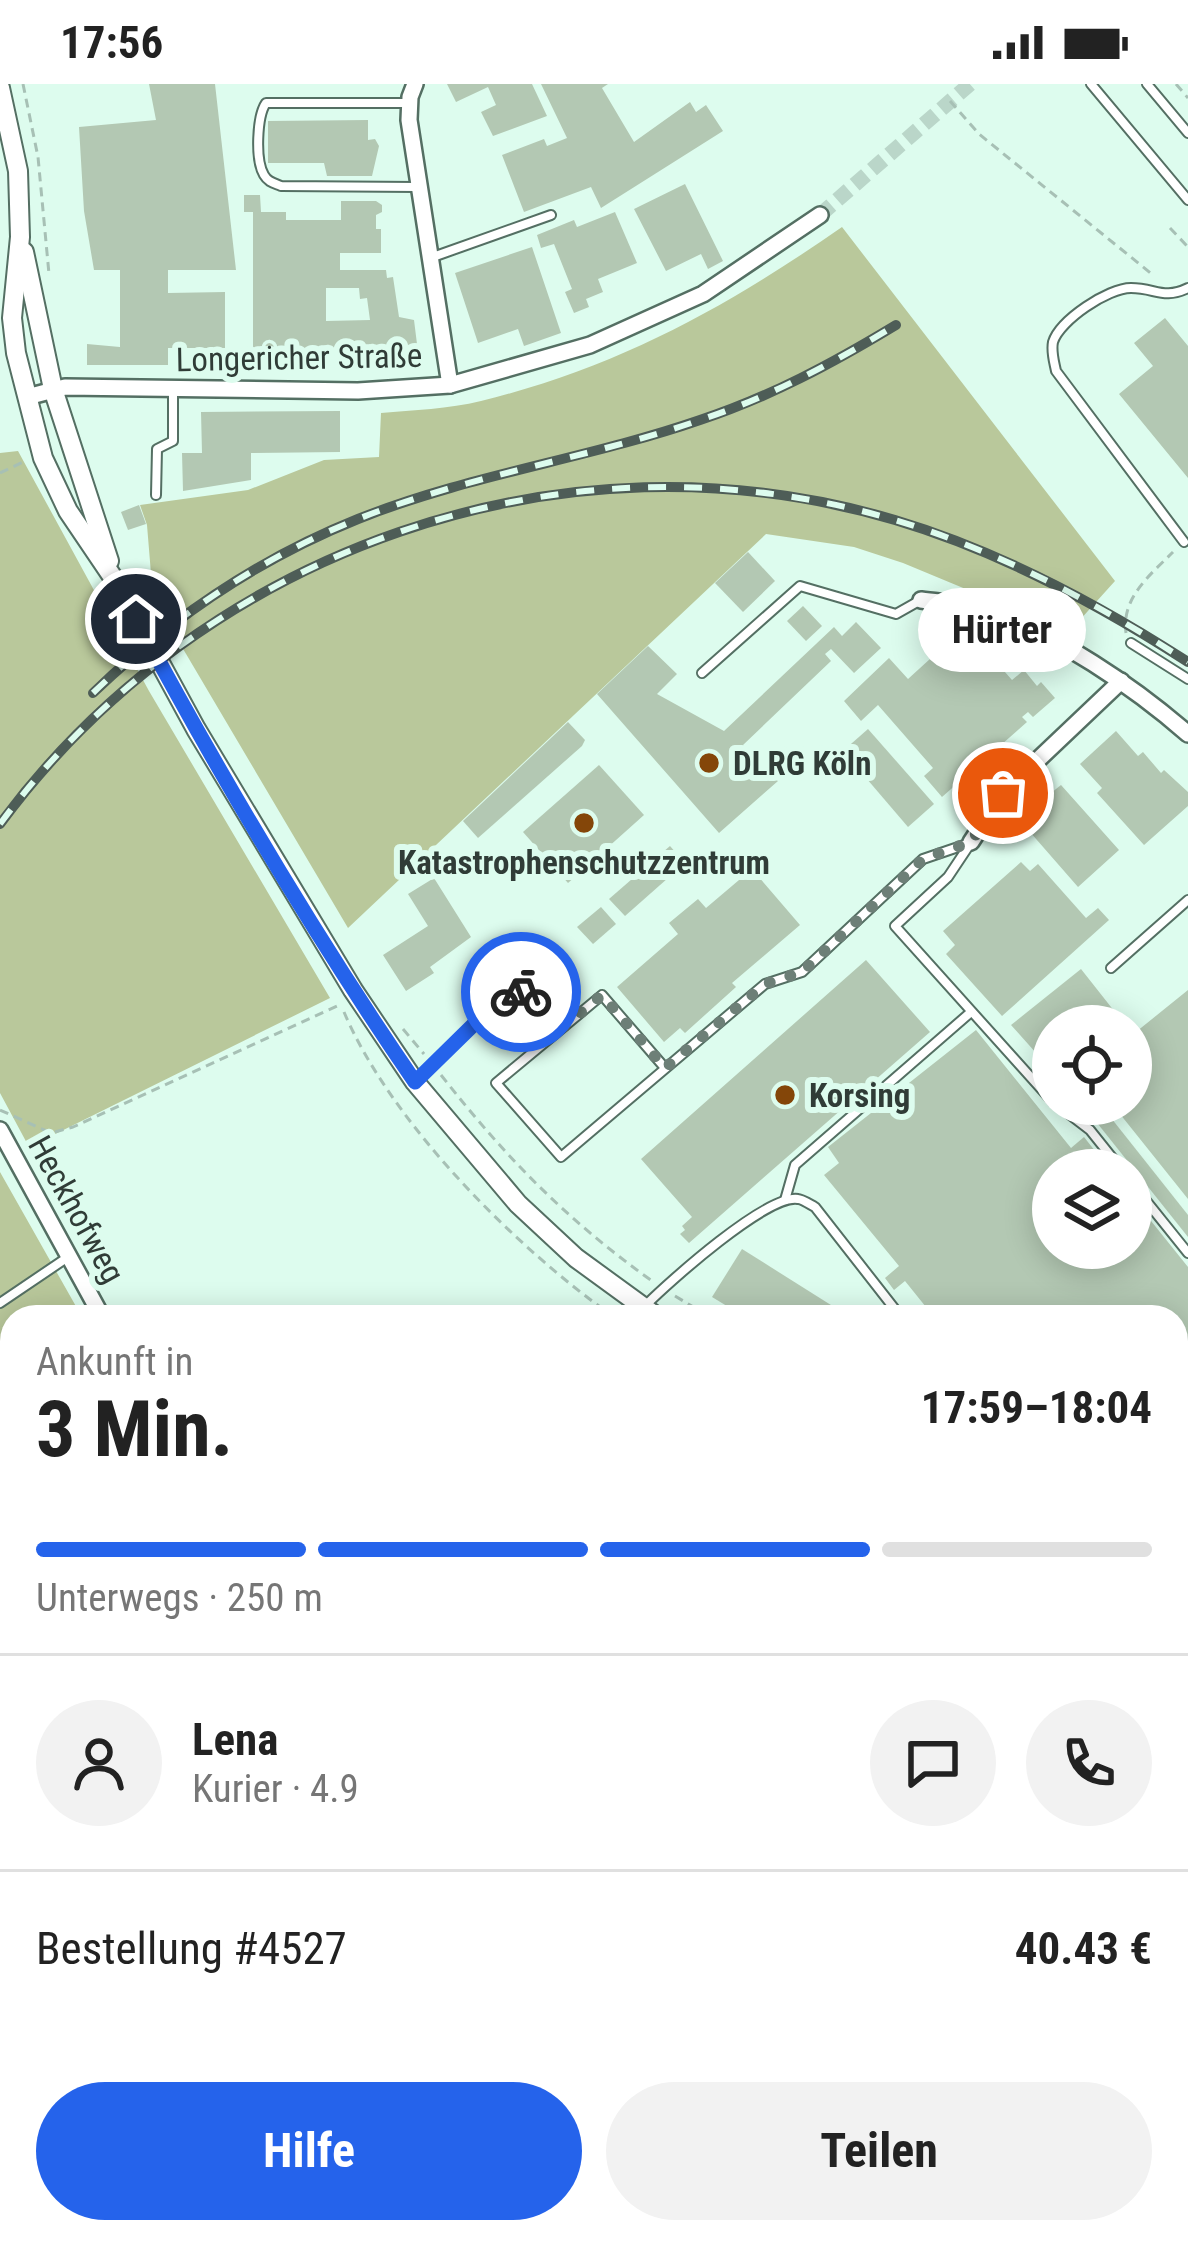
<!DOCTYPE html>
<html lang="de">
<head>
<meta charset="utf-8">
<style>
	body { margin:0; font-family:"Roboto Condensed",sans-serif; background:#f2f2f2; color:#222; height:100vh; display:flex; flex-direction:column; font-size:45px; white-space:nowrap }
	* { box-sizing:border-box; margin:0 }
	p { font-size:39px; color:#767676 }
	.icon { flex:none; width:66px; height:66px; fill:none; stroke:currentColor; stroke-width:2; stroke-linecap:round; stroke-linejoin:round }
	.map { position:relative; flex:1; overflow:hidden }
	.panel { position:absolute; left:0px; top:1221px; width:1188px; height:939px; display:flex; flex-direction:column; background:#fff; border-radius:36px 36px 0 0; box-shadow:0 6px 30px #0003 }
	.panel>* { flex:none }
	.fabs { position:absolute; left:1032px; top:921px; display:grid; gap:24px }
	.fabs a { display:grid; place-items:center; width:120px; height:120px; border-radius:50%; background:#fff; box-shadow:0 6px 30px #0003; font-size:60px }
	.pin { position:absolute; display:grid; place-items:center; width:102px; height:102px; color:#fff; margin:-51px; border:6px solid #fff; border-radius:50%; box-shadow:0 3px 12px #0007 }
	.courier { position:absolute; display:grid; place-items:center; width:120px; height:120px; margin:-60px; border:9px solid #2563eb; border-radius:50%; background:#fff; color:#222; box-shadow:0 3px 15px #0007 }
	.bubble { position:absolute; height:84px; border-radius:42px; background:#fff; box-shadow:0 6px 30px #0003; font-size:39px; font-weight:700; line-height:84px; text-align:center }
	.headline em { font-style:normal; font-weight:700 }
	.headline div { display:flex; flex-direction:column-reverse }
	.headline { display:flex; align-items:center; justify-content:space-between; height:204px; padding:0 36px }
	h1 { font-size:78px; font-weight:700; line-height:90px }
	.bar { display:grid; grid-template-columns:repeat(4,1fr); gap:18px 12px; align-content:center; height:144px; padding:0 36px }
	.bar i { height:15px; border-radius:9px; background:#e0e0e0 }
	.bar .selected { background:#2563eb }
	.bar p { grid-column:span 4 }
	.line { display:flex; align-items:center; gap:30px; padding:0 36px; border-top:3px solid #e0e0e0 }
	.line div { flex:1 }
	.round { display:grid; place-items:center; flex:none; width:126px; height:126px; border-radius:63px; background:#f2f2f2 }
	.cta { display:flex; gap:24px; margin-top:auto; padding:24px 36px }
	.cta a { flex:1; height:138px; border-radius:72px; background:#2563eb; color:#fff; font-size:48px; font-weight:700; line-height:138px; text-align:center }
	.cta a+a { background:#f2f2f2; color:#222 }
	.status { display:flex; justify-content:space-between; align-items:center; height:84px; padding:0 60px; background:#fff; direction:ltr }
	.status svg { height:33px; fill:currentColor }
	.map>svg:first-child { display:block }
	.green { fill:#b9c89b }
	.building { fill:#b3c8b3; fill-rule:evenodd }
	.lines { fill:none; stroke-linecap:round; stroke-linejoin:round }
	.minor-tunnel { stroke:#bad6c9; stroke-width:15; stroke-dasharray:15 8; stroke-linecap:butt }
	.service-casing { stroke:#546f63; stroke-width:12 }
	.minor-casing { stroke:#546f63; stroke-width:20 }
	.tertiary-casing { stroke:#546f63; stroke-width:22 }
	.motorway-casing { stroke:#3baca4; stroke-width:32 }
	.path { stroke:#a7c0b5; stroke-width:3; stroke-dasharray:9 6; stroke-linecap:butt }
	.service { stroke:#fff; stroke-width:8 }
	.minor { stroke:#fff; stroke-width:15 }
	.tertiary { stroke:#fff; stroke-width:18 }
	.motorway { stroke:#41e9df; stroke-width:27 }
	.rail-casing { stroke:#4e5d57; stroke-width:10 }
	.rail { stroke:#ddfcee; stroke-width:6; stroke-dasharray:18; stroke-linecap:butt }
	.done { stroke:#6d7f77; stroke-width:12; stroke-dasharray:0 21.6 }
	.route { stroke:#2563eb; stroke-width:15 }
	.poi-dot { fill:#844609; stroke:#ddfcee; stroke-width:4.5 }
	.labels { text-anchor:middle; stroke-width:12; stroke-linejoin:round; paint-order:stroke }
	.street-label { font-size:33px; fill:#303c37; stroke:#ddfcee }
	.poi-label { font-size:33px; font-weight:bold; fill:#303c37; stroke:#ddfcee; text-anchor:start }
</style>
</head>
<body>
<div class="status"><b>17:56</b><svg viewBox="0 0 49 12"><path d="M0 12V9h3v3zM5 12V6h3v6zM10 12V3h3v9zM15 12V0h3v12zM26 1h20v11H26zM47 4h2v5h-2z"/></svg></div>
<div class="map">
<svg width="1188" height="2158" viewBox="0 0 1188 2158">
	<rect width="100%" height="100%" fill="#ddfcee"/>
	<!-- green -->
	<g class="green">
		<path d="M842,143l273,354 -46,51 -166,-69 -49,-16 -88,-13 -418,394 -195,-330 -6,-73 -7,-20 108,-15 76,-30 55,-3 2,-44c32,-3 68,-4 100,-12 138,-34 246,-94 361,-174z"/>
		<path d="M18,367l131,240 181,307 -301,149 -29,-54v-640z"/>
		<path d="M0,1088l82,145h-70v203l-12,8z"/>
		<path d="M11,1653l1,1v181l-12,-19v-156z"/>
		<path d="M0,2031l12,20v97h58l6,10h-76z"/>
		<path d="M217,2148h370l6,10h-370z"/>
	</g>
	<!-- building -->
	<g class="building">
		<path d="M149,0h66l21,186h-68v23l57,-1v56h-57v17h-81v-21l33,3v-77h-26l-10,-59 -5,-84 77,-7z"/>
		<path d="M447,0h85l15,32 -54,20 -12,-24 15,-7 -8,-18 -32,15z"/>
		<path d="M541,0h67l-6,4 32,54 56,-40 6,10 10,-7 17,26 -122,77 -10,-21 -67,25 -22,-57 42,-16 3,7 20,-8z"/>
		<path d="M368,36v20l7,-1 4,7 -7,30h-45l-3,-13h-56v-42z"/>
		<path d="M685,100l38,77 -15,8 -7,-15 -35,17 -32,-62z"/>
		<path d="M244,111h16l1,17h25v8h55v-19h35l6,4v7l-6,3v14h5v24h-41v17h46l1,8 6,-1 6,40 15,3 4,32 -13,14 -34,2 -6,-13 -112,-3v-140h-9zM326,204h33l1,11 7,-1 3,22 -44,1z"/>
		<path d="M615,128l22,51 -39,16 5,13 -17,7 3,8 -15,6 -9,-21 7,-3 -18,-45 -13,4 -4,-13 37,-15 3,7z"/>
		<path d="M532,163l29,86 -37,13 -6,-17 -40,14 -23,-70z"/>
		<path d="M1165,234l23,28v132l-69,-84 34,-28 -19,-23z"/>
		<path d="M340,327v41l-89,1v27l-68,11 -1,-38h20l-1,-41z"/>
		<path d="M139,421l7,19 -18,6 -7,-18z"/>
		<path d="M748,468l27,29 -32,31 -28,-29z"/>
		<path d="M803,522l19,20 -16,15 -19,-20z"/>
		<path d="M856,538l25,26 -27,25 -23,-24 -6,5 6,7 -88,84 35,36 -59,52 -122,-139 51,-48 29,28 -20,20 67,37 110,-104 8,9z"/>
		<path d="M953,554l18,20 12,-11 29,33 12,-10 13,16 4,-4 14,16 -22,19 -5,-5 -6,5 5,5 -85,75 -18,-21 9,-8 -55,-63 -17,16 -17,-20 45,-43 19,21z"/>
		<path d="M568,638l17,18 -3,6 -104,92 -15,-17z"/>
		<path d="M868,645l66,75 -26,23 -65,-76z"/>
		<path d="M1116,647l22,25 5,-4 18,21 3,-3 24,22v14l-44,39 -47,-52 5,-5 -22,-24z"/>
		<path d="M599,681l45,50 -76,68 -45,-51z"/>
		<path d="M1061,701l58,65 -41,37 -55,-63 31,-28 -3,-3z"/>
		<path d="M670,762l15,17 -60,53 -16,-17z"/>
		<path d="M1021,778l9,9 8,-7 48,54 12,-10 11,12 -107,96 -56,-62 9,-9 -12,-14z"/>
		<path d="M752,785l48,56 -68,58 4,4 -51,46 -5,-5 -16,14 -47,-55 61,-53 -9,-11 29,-24 8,9z"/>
		<path d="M434,794l37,59 -41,30 4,6 -28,18 -23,-36 45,-29 -20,-32z"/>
		<path d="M601,823l15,17 -23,20 -16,-17z"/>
		<path d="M866,876l64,72 -241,211 -9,-9 5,-4 -3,-4 10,-9 -51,-58z"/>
		<path d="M1081,885l45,57h-73v46l-42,-47z"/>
		<path d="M1188,906v209l-76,-95h19v-68z"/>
		<path d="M976,946l95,118 13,-11 26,33h-57v78h78v-52l57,71v136l-9,7 -3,-93h-242l-29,-36 -11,9 -9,-12 14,-12 -75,-91 15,-12 -11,-16z"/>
		<path d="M1082,1020h18l88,111v22z"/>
		<path d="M742,1165l108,68h-105l-33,-20z"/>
		<path d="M12,1476v32l-12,8v-32z"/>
		<path d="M1176,1694l12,15v27l-12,9z"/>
		<path d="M1188,1777v59l-12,9v-62z"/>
	</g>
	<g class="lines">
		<!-- minor-tunnel -->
		<path class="minor-tunnel" d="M820,131l150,-131"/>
		<defs>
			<g id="service">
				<path d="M1091,0l97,116"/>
				<path d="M1147,0l41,49"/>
				<path d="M408,19h-142c-9,13 -11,57 -2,72 4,7 10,8 17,11l136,1"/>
				<path d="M430,174l121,-43"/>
				<path d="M156,411l1,-46 16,-8v-51"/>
				<path d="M1184,458l-128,-171c-2,-10 -5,-19 -3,-29 7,-22 55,-54 78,-54 25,0 32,12 57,0"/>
				<path d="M1131,559l57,36"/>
				<path d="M702,589l98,-87 96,28 23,-13"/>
				<path d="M970,760l-22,33 -53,49 158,176"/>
				<path d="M1111,884l77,-68"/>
				<path d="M515,900l41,49"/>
				<path d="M665,984l-63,-73 -106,88 65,74 204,-173 37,-12 121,-113 47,-16"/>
				<path d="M415,998l100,-98 23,-38"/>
				<path d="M1056,1020l34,26 32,40"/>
				<path d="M1131,1098l57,71"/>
				<path d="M785,1116l10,-35 176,-153"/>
				<path d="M0,1219l68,-46"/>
				<path d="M646,1221c23,-23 121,-111 152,-106 4,0 13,6 17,8l86,110"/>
				<path d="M1176,1351l12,-5"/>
			</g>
			<g id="minor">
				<path d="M415,0l-5,13 -1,23 41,265"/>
				<path d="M27,313l38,-10 293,4 92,-6 140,-40 113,-51 117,-79"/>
				<path d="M921,516c21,3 45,3 65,10 70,24 147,76 202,124"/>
				<path d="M971,758l32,-49 118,-112"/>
				<path d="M0,1046l102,187"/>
				<path d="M599,2148l6,10"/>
			</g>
			<g id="tertiary">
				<path d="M0,4l18,83 2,66 -8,81 4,35 27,105 25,53 48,71 80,147 157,261 62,92 103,122 58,54 81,59"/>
				<path d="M24,168l29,137 56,172"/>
				<path d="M1176,1403l12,-4"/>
				<path d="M1176,1469l12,-29"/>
				<path d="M1176,1575l12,29"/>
				<path d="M1176,1636l12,12"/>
			</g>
			<g id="motorway">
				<path d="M0,1856l12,19"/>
				<path d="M0,1922l12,19"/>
				<path d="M143,2148l6,10"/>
				<path d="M186,2148l6,10"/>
			</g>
		</defs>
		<!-- service casing -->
		<use href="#service" class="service-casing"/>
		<!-- minor casing -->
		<use href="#minor" class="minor-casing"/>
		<!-- tertiary casing -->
		<use href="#tertiary" class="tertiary-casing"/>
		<!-- motorway casing -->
		<use href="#motorway" class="motorway-casing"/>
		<!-- path -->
		<g class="path">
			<path d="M23,0l15,73 11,117"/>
			<path d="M1176,0l12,14"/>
			<path d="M950,17l29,33 174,141"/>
			<path d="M1170,144l18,19"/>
			<path d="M0,389l23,-11"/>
			<path d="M1126,549c-5,-35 24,-58 47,-81"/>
			<path d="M344,928c47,111 172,236 270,305"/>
			<path d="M403,945l21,25"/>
			<path d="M441,991c65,83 126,145 211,206"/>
			<path d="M0,1026l51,23 22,-6 264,-121"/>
			<path d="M675,1212l35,21"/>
			<path d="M1187,1560l-7,-54 8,-22"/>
		</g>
		<!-- service -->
		<use href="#service" class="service"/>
		<!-- minor -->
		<use href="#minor" class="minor"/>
		<!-- tertiary -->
		<use href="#tertiary" class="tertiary"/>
		<!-- motorway -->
		<use href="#motorway" class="motorway"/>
		<defs>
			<g id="rail">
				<path d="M93,609c77,-74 165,-134 265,-174 110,-44 229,-60 342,-99 70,-23 133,-57 196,-95"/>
				<path d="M0,740c204,-276 564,-402 895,-304 104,31 202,83 293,142"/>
			</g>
		</defs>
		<!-- rail casing -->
		<use href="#rail" class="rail-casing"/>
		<!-- rail -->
		<use href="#rail" class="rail"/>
	</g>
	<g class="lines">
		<!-- done -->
		<path class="done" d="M521,908l35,41 46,-38 63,73 100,-84 37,-12 121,-113 48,-17 32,-49"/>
		<!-- route -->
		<path class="route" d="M136,535c85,158 177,315 279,463l100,-98 6,8"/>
	</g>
	<!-- markers -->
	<g class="poi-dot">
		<circle cx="709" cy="679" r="12"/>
		<circle cx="584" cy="739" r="12"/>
		<circle cx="785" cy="1011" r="12"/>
	</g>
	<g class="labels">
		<!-- street labels -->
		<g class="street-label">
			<text transform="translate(299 273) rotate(-1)" y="12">Longericher Straße</text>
			<text transform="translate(77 1125) rotate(61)" y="12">Heckhofweg</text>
		</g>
		<!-- poi labels -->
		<g class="poi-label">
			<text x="733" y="691">DLRG Köln</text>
			<text x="584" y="790" text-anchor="middle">Katastrophenschutzzentrum</text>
			<text x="809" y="1023">Korsing</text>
		</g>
	</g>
</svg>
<div class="fabs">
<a><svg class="icon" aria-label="locate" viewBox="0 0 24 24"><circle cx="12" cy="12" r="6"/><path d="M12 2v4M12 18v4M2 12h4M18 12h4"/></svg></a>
<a><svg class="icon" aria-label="layers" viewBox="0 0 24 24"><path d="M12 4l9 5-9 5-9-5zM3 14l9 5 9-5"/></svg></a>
</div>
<div class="pin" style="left:1003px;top:709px;background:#ea580c"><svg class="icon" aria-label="bag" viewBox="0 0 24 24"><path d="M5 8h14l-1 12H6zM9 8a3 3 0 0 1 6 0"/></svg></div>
<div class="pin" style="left:136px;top:535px;background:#1f2937"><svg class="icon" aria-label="home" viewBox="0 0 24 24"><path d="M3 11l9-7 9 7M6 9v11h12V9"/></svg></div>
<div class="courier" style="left:521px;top:908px"><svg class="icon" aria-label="bike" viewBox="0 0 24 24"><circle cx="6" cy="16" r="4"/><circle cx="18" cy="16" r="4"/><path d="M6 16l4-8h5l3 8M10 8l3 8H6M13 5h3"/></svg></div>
<div class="bubble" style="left:918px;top:504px;width:168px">Hürter</div>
<section class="panel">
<div class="headline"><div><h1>3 Min.</h1><p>Ankunft in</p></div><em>17:59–18:04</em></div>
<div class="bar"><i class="selected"></i><i class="selected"></i><i class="selected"></i><i></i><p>Unterwegs · 250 m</p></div>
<div class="line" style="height:216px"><a class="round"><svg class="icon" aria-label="person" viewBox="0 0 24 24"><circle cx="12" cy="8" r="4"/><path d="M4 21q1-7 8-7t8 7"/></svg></a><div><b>Lena</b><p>Kurier · 4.9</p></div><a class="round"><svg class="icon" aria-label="chat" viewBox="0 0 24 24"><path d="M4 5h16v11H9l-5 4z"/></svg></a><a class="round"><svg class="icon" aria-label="phone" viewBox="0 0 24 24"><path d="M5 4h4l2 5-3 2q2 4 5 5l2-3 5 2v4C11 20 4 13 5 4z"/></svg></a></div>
<div class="line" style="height:156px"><div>Bestellung #4527</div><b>40.43 €</b></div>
<div class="cta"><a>Hilfe</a><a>Teilen</a></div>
</section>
</div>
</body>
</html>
